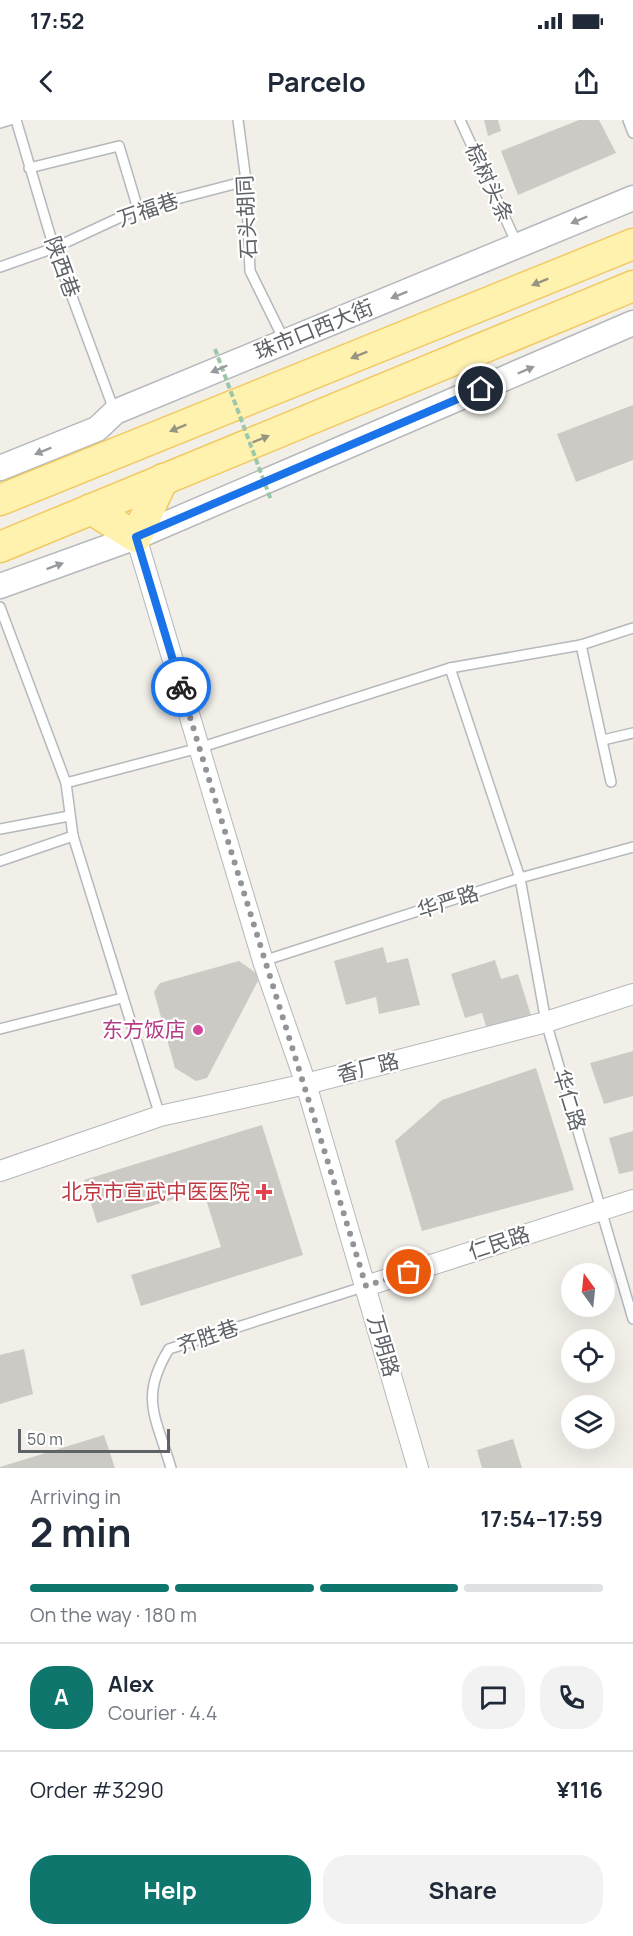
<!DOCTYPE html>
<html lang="en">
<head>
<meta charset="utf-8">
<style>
	body { margin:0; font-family:Manrope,"Noto Sans SC",sans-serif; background:#f2f2f3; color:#1f2937; height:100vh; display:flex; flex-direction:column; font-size:22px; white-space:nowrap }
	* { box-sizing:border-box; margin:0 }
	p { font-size:20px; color:#747a83 }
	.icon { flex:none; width:33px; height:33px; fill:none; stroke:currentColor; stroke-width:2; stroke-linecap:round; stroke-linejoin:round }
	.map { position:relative; height:1348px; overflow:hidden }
	.sheet { display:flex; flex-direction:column; background:#fff; flex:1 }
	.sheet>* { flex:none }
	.needle { width:39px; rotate:345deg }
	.fabs { position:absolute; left:561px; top:1143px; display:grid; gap:12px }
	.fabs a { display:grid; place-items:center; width:54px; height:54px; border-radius:50%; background:#fff; box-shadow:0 6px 24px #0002; font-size:30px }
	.scale { position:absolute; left:18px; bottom:15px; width:152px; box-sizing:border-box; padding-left:6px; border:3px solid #5f6368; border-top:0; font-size:16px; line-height:21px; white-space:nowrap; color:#5f6368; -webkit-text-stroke:4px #fff; paint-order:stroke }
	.pin { position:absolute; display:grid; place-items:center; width:51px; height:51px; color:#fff; margin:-26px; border:3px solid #fff; border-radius:50%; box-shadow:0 2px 6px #0007 }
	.courier { position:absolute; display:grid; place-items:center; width:60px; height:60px; margin:-30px; border:4px solid #1a73e8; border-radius:50%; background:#fff; color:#222; box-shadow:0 2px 8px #0007 }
	.overview em { font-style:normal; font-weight:700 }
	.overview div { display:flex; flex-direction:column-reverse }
	.overview { display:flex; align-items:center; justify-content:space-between; height:102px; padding:0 30px }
	h1 { font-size:39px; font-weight:700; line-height:45px }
	.bar { display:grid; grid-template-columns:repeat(4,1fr); gap:9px 6px; align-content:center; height:72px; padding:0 30px }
	.bar i { height:8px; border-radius:4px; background:#e0e1e3 }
	.bar .active { background:#0f766e }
	.bar p { grid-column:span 4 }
	.line { display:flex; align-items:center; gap:15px; padding:0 30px; border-top:2px solid #e0e1e3 }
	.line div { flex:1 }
	.round { display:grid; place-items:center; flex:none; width:63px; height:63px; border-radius:24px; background:#f2f2f3 }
	.primary-button { display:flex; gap:12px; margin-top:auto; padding:12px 30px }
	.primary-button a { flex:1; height:69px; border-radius:24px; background:#0f766e; color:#fff; font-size:24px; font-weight:700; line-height:69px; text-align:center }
	.primary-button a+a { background:#f2f2f3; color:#1f2937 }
	.status { display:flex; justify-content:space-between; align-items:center; height:42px; padding:0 30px; background:#fff; direction:ltr }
	.status svg { height:16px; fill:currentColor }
	header { display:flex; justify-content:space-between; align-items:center; height:78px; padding:0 30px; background:#fff; font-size:27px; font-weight:700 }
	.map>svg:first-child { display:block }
	.building { fill:#cccac5 }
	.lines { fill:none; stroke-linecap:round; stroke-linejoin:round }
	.service-casing { stroke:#b5b8bc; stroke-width:12 }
	.minor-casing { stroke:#b5b8bc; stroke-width:22 }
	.tertiary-casing { stroke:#b5b8bc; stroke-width:27 }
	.primary-casing { stroke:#f2c960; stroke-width:33 }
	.service { stroke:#fff; stroke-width:9 }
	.minor { stroke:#fff; stroke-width:20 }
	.tertiary { stroke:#fff; stroke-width:24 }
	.primary { stroke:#fff2af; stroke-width:30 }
	.path-bridge { stroke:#9cc7a9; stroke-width:4; stroke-dasharray:6 3; stroke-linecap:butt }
	.oneway { fill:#979a9d }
	.oneway2 { fill:#979581 }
	.done { stroke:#929495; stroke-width:6; stroke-dasharray:0 10.8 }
	.route { stroke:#1a73e8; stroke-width:8 }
	.hotel-dot { fill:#d1479c; stroke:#fff; stroke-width:2 }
	.health-dot { fill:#e0444e; stroke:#fff; stroke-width:2 }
	.labels { text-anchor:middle; stroke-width:4.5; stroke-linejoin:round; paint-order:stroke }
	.street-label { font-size:21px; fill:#5f6368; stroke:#fff }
	.hotel-label { font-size:21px; fill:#b23c85; stroke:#fff; text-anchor:end }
	.health-label { font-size:21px; fill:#be3a42; stroke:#fff; text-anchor:end }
</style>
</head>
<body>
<div class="status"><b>17:52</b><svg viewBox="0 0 49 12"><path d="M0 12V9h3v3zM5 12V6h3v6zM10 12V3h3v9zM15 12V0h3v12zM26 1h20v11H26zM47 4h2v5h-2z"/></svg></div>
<header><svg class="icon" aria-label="back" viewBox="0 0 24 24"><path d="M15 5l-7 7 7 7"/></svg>Parcelo<svg class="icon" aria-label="share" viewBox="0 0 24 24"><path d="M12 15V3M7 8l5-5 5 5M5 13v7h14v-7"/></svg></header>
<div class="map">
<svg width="633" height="1348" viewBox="0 0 633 1348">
	<rect width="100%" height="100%" fill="#f1efe8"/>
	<!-- building -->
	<g class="building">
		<path d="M484,0h14l3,11 -13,5z"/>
		<path d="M579,0h20l17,33 -98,42 -17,-44z"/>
		<path d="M633,285v55l-57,22 -19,-48z"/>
		<path d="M383,827l4,16 21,-5 12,47 -41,9 -3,-17 -30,8 -12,-44z"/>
		<path d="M495,840l6,19 17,-5 15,48 -44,14 -7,-23 -17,5 -14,-44z"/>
		<path d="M239,841l17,12 2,8 -51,97 -11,3 -21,-13 -21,-76 6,-9z"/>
		<path d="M633,931v45l-29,8 -14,-41z"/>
		<path d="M536,948l38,122 -152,41 -27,-90 47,-41z"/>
		<path d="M262,1005l41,130 -162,51 -10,-31 90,-28 -18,-57 -106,33 -13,-43z"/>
		<path d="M633,1011v40l-14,3 -10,-36z"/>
		<path d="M24,1229l9,45 -33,10v-49z"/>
		<path d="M104,1315l11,33h-115v-1z"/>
		<path d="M513,1319l9,29h-40l-5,-18z"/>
	</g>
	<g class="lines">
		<defs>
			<g id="service">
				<path d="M16,0l38,128 60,162"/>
				<path d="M238,0l8,61 4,90 35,71"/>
				<path d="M460,0l58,126"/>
				<path d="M628,0l5,13"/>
				<path d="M0,3l10,-3"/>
				<path d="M29,48l90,-22 19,63"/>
				<path d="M0,147l54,-19 84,-39 108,-28"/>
				<path d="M0,487l66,176"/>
				<path d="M633,508l-52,17 -131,23 70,210 26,144 87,297"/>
				<path d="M581,525l30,137"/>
				<path d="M603,620l30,-7"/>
				<path d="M0,709l69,-13"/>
				<path d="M0,741l73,-25"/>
				<path d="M263,841l257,-83 113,-31"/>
				<path d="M0,909l122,-31"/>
				<path d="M160,996l-87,-280 -7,-53 133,-35 251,-80"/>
				<path d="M171,1348c-15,-51 -32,-70 -2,-119l197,-63"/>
			</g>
			<g id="minor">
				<path d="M136,417l127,424 43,123 112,384"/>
				<path d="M0,1051l160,-55 146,-32 240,-62 87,-28"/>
				<path d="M366,1166l267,-86"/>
			</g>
			<g id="tertiary">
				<path d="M0,348l97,-39 18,-17 518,-214"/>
				<path d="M0,466l136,-49 497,-214"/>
			</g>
			<g id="primary">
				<path d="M0,380l633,-256"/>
				<path d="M91,389l45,28 27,-58"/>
				<path d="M0,427l633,-261"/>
			</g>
		</defs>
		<!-- service casing -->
		<use href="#service" class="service-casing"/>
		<!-- minor casing -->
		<use href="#minor" class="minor-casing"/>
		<!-- tertiary casing -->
		<use href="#tertiary" class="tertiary-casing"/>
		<!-- primary casing -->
		<use href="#primary" class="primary-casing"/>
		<!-- service -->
		<use href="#service" class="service"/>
		<!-- minor -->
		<use href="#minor" class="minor"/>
		<!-- tertiary -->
		<use href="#tertiary" class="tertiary"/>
		<!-- primary -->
		<use href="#primary" class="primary"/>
		<!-- path-bridge -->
		<path class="path-bridge" d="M215,229l56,151"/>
	</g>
	<!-- one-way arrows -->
	<defs><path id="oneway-solid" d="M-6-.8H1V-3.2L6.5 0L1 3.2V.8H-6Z" transform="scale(1.5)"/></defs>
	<g class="oneway">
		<use href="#oneway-solid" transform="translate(579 100) rotate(157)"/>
		<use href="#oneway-solid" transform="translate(399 175) rotate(158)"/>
		<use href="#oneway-solid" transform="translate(219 249) rotate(157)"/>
		<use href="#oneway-solid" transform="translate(526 250) rotate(-23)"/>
		<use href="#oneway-solid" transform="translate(43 331) rotate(158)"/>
		<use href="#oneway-solid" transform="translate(55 446) rotate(-20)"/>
	</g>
	<g class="oneway2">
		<use href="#oneway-solid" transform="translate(540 162) rotate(158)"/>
		<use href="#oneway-solid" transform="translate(359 235) rotate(158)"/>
		<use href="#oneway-solid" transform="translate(178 308) rotate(158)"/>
		<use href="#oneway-solid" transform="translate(261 319) rotate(-22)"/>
	</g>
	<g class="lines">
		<!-- done -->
		<path class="done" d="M181,567c60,200 124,399 185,599l43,-14"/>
		<!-- route -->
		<path class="route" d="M181,567l-45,-150 345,-148"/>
	</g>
	<!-- markers -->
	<circle class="hotel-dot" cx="198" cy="910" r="6"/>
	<path class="health-dot" d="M261 1063h6v6h6v6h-6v6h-6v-6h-6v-6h6z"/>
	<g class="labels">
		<!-- street labels -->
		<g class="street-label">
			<text transform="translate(489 63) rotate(65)" y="7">棕树头条</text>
			<text transform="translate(148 90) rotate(-19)" y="7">万福巷</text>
			<text transform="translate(247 97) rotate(-93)" y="7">石头胡同</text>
			<text transform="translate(62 147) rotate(70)" y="7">陕西巷</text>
			<text transform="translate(314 210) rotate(-22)" y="7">珠市口西大街</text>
			<text transform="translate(448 782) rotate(-18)" y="7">华严路</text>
			<text transform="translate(368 948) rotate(-14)" y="7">香厂路</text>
			<text transform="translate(569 980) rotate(73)" y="7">华仁路</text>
			<text transform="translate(499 1123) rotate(-18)" y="7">仁民路</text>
			<text transform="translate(208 1217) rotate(-19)" y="7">齐胜巷</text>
			<text transform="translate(383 1226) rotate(74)" y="7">万明路</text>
		</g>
		<!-- hotel labels -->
		<g class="hotel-label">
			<text x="186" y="917">东方饭店</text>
		</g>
		<!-- health labels -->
		<g class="health-label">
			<text x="250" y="1079">北京市宣武中医医院</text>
		</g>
	</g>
</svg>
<div class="fabs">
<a><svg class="needle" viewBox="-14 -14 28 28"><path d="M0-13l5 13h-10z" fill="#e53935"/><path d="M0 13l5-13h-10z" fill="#747a83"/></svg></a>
<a><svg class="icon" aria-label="locate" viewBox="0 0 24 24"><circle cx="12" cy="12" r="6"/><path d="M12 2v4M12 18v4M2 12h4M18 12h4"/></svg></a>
<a><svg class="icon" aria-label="layers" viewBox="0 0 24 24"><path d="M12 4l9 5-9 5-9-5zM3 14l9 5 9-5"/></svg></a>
</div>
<div class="scale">50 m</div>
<div class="pin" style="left:409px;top:1152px;background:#ea580c"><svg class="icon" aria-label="bag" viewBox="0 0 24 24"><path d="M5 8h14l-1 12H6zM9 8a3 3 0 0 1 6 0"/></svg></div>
<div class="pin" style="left:481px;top:269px;background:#1f2937"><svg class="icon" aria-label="home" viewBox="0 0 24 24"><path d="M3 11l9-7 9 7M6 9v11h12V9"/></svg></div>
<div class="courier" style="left:181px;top:567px"><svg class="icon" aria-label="bike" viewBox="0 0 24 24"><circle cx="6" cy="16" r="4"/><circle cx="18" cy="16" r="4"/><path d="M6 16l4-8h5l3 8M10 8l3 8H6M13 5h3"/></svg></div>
</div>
<section class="sheet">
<div class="overview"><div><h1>2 min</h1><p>Arriving in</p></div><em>17:54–17:59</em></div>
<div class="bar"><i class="active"></i><i class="active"></i><i class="active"></i><i></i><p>On the way · 180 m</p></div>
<div class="line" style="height:108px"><b class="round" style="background:#0f766e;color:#fff">A</b><div><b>Alex</b><p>Courier · 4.4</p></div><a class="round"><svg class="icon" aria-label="chat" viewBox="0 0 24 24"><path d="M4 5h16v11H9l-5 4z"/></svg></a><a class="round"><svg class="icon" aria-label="phone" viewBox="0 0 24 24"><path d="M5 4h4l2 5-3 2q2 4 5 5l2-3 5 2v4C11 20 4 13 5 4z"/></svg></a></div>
<div class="line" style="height:78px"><div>Order #3290</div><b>¥116</b></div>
<div class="primary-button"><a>Help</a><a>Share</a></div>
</section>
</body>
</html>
